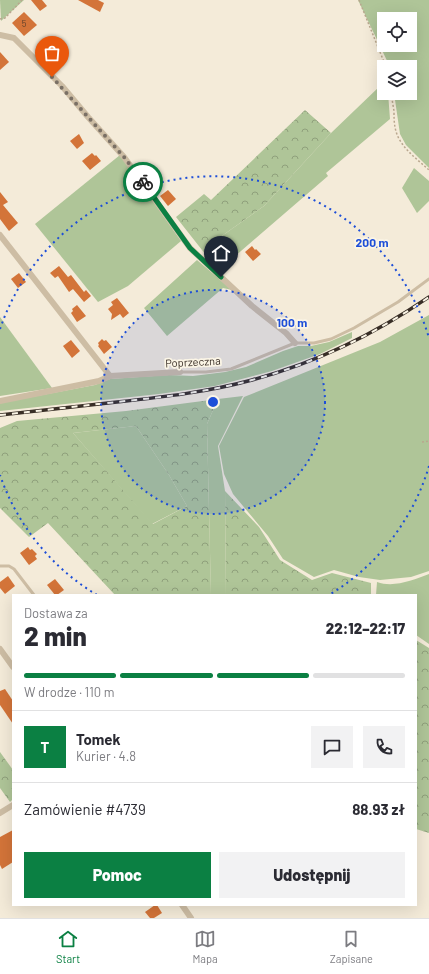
<!DOCTYPE html>
<html lang="pl">
<head>
<meta charset="utf-8">
<style>
	body { margin:0; font-family:Barlow,sans-serif; background:#f2f2f3; color:#2b2b33; height:100vh; display:flex; flex-direction:column; font-size:15px; white-space:nowrap }
	* { box-sizing:border-box; margin:0 }
	p { font-size:13px; color:#7c7c81 }
	.icon { flex:none; width:22px; height:22px; fill:none; stroke:currentColor; stroke-width:2; stroke-linecap:round; stroke-linejoin:round }
	.map { position:relative; flex:1; overflow:hidden }
	.side { position:absolute; left:12px; top:594px; width:405px; height:312px; display:flex; flex-direction:column; background:#fff; border-radius:0px; box-shadow:0 4px 16px #0002 }
	.side>* { flex:none }
	.fabs { position:absolute; left:377px; top:12px; display:grid; gap:8px }
	.fabs a { display:grid; place-items:center; width:40px; height:40px; border-radius:0px; background:#fff; box-shadow:0 4px 16px #0002; font-size:20px }
	.pin { position:absolute; display:grid; place-items:center; width:34px; height:34px; color:#fff; margin:-41px -17px; border-radius:50% 50% 50% 0; rotate:-45deg; box-shadow:0 0 4px #0007 }
	.pin .icon { rotate:45deg }
	.courier { position:absolute; display:grid; place-items:center; width:40px; height:40px; margin:-20px; border:3px solid #0b8043; border-radius:50%; background:#fff; color:#222; box-shadow:0 1px 5px #0007 }
	.overview em { font-style:normal; font-weight:800 }
	.overview div { display:flex; flex-direction:column-reverse }
	.overview { display:flex; align-items:center; justify-content:space-between; height:68px; padding:0 12px }
	h1 { font-size:26px; font-weight:800; line-height:30px }
	.bar { display:grid; grid-template-columns:repeat(4,1fr); gap:6px 4px; align-content:center; height:48px; padding:0 12px }
	.bar i { height:5px; border-radius:3px; background:#e1e1e2 }
	.bar .on { background:#0b8043 }
	.bar p { grid-column:span 4 }
	.line { display:flex; align-items:center; gap:10px; padding:0 12px; border-top:1px solid #e1e1e2 }
	.line div { flex:1 }
	.round { display:grid; place-items:center; flex:none; width:42px; height:42px; border-radius:0px; background:#f2f2f3 }
	.action { display:flex; gap:8px; margin-top:auto; padding:8px 12px }
	.action a { flex:1; height:46px; border-radius:0px; background:#0b8043; color:#fff; font-size:16px; font-weight:800; line-height:46px; text-align:center }
	.action a+a { background:#f2f2f3; color:#2b2b33 }
	.menu { display:flex; justify-content:space-around; align-items:center; height:56px; border-top:1px solid #e1e1e2; background:#fff; font-size:11px; color:#7c7c81 }
	.menu a { display:grid; justify-items:center; gap:2px }
	.menu .on { color:#0b8043 }
	.map>svg:first-child { display:block }
	.grass { fill:#afc598; fill-rule:evenodd }
	.forest { fill:url(#forest-crowns); fill-rule:evenodd }
	.building { fill:#d37439 }
	.lines { fill:none; stroke-linecap:round; stroke-linejoin:round }
	.path { stroke:#b9a78e; stroke-width:1.5; stroke-dasharray:2 2; stroke-linecap:butt }
	.lane { stroke:#cdbda4; stroke-width:3 }
	.street { stroke:#cdbda4; stroke-width:6 }
	.rail-casing { stroke:#382e26; stroke-width:3.5 }
	.rail { stroke:#fbf5e6; stroke-width:2; stroke-dasharray:6; stroke-linecap:butt }
	.done { stroke:#7a7065; stroke-width:4; stroke-dasharray:0 7.2 }
	.route { stroke:#0b8043; stroke-width:5 }
	.ring { fill:none; stroke:#1d4ed8; stroke-width:2; stroke-dasharray:2 4 }
	.labels { text-anchor:middle; stroke-width:3.5; stroke-linejoin:round; paint-order:stroke }
	.number-label { font-size:9px; fill:#5f402b }
	.street-label { font-size:11px; fill:#382e26; stroke:#fbf5e6 }
	.centre { fill:#1d4ed8; stroke:#fbf5e6; stroke-width:2 }
	.ring-label { font-size:12px; text-anchor:middle; font-weight:bold; fill:#1d4ed8; stroke:#fbf5e6; stroke-width:3.5; stroke-linejoin:round; paint-order:stroke }
</style>
</head>
<body>
<div class="map">
<svg width="429" height="918" viewBox="0 0 429 918">
	<defs>
		<pattern id="forest-crowns" width="20" height="18" patternUnits="userSpaceOnUse"><rect width="20" height="18" fill="#afc598"/><path d="M2 6a3 3 0 1 1 6 0M12 15a3 3 0 1 1 6 0" fill="none" stroke="#8fa07c"/></pattern>
	</defs>
	<rect width="100%" height="100%" fill="#f4ebd9"/>
	<!-- grass -->
	<g class="grass">
		<path d="M0,0h24l-23,21z"/>
		<path d="M358,0h71v168l-23,-23 -6,-11 -6,-41h16v-26h-20zM384,19h26v26h-26z"/>
		<path d="M381,67l3,7v19h4l2,26 -64,54 2,3 -109,94 -17,-20 62,-44 67,-73 49,-47z"/>
		<path d="M120,155l61,86 -53,45 -30,16 -63,-78z"/>
		<path d="M414,168l15,13v20l-12,12 -15,-25z"/>
		<path d="M197,260l35,30 -9,-2 -56,48 -23,-28z"/>
		<path d="M429,315v256l-18,6 -31,3 -21,-3 -25,-7 -20,7 -31,-18 -15,-23 -35,-42 -9,-20 -5,-28 25,-49 136,-55z"/>
		<path d="M0,317l52,71 -52,8z"/>
		<path d="M352,332v6l-32,16 -48,17 -57,15 -56,8 -159,17v-8l95,-18 15,-6 59,-4 24,1 32,-4 21,-5 37,-16 15,-5h13l18,-4z"/>
		<path d="M243,396l-25,50 7,45 1,104h-15l-4,-171 11,-25z"/>
		<path d="M136,426l33,49 18,31 -35,18 -79,-91z"/>
		<path d="M429,574v70l-13,-9v-40h-40l1,-13c17,6 36,-2 52,-8z"/>
	</g>
	<!-- forest -->
	<g class="forest">
		<path d="M305,110l26,23 -67,73 -62,44 -26,-33 28,-23 7,6z"/>
		<path d="M218,399l-11,25 4,171h-96l-67,-72 -19,14 -29,-29v-80l17,-7 109,-10zM136,426l33,49 18,31 -34,18 -80,-91z"/>
		<path d="M225,491l34,36 21,33 32,20 20,-7 39,10v12h-145z"/>
		<path d="M416,640l13,8v185l-13,-4z"/>
		<path d="M0,752l13,18v29l-3,3 -10,-14z"/>
	</g>
	<!-- building -->
	<g class="building">
		<path d="M31,0h11l5,6 -7,5z"/>
		<path d="M78,0h20l6,3 -4,9z"/>
		<path d="M24,12l13,13 -13,11 -12,-13z"/>
		<path d="M0,52l9,10 -9,8z"/>
		<path d="M79,134l5,9 -7,6 -7,-8z"/>
		<path d="M92,153l3,3 1,-1 5,6 -11,9 -8,-9z"/>
		<path d="M168,190l8,9 -8,7 -8,-10z"/>
		<path d="M0,192l8,10 -5,3 15,18 -9,8 -9,-12z"/>
		<path d="M252,246l3,4 1,-1 5,5 -8,7 -8,-9z"/>
		<path d="M59,266l9,11 3,-2 13,17 2,-2 5,6 -7,6 -11,-13 -4,3 -11,-16 -3,2 -5,-5z"/>
		<path d="M19,273l7,9 -8,6 -7,-9z"/>
		<path d="M117,298l12,15 -6,5 -3,-4 -9,6 1,-6 -4,-5 5,-4 -2,-3z"/>
		<path d="M77,305l9,11 -9,6 -6,-9 2,-2 -1,-2z"/>
		<path d="M102,339l2,2 2,-1 6,7 -8,7 -6,-8 1,-1 -1,-2z"/>
		<path d="M71,340l9,11 -8,7 -9,-12z"/>
		<path d="M28,547l2,3 2,-1 5,5 -2,2 2,3 -8,6 -9,-12z"/>
		<path d="M8,576l7,10 -10,8 -5,-6v-6z"/>
		<path d="M55,579l9,11 -7,5h-2l-8,-10z"/>
		<path d="M5,689l8,12v23l-13,-19v-14z"/>
		<path d="M13,830v32l-11,7 -2,-4v-28z"/>
		<path d="M155,905h2l5,8 -8,5h-4l-5,-6z"/>
	</g>
	<g class="lines">
		<!-- path -->
		<g class="path">
			<path d="M359,0l27,67"/>
			<path d="M0,19l5,-1 17,-18"/>
			<path d="M391,93c1,6 2,12 3,18 0,6 0,11 1,16 3,19 21,31 34,43"/>
			<path d="M422,442l7,-1"/>
		</g>
		<!-- lane -->
		<g class="lane">
			<path d="M180,372h26l25,-3 64,-26h19l17,-4 23,-11 44,-26 31,-23"/>
			<path d="M0,566h9l5,3 20,26"/>
		</g>
		<!-- street -->
		<g class="street">
			<path d="M0,35l14,3 48,48 26,31 36,40 66,91 62,58 34,27 9,10"/>
			<path d="M0,235l110,141"/>
			<path d="M0,401l99,-20 11,-5 70,-4"/>
			<path d="M0,649l13,18"/>
			<path d="M0,813l13,-8"/>
			<path d="M182,905l9,13"/>
		</g>
		<defs>
			<path id="rail" d="M0,415c39,-4 78,-9 117,-13 46,-5 91,-10 135,-22 64,-17 123,-46 177,-83"/>
		</defs>
		<!-- rail casing -->
		<use href="#rail" class="rail-casing"/>
		<!-- rail -->
		<use href="#rail" class="rail"/>
	</g>
	<g class="lines">
		<!-- done -->
		<path class="done" d="M52,77l72,80 19,25"/>
		<!-- route -->
		<path class="route" d="M143,182l47,66 31,29"/>
	</g>
	<!-- distance rings -->
	<circle cx="213" cy="402" r="112" fill="#1d4ed8" fill-opacity=".12"/>
	<g class="ring">
		<circle cx="213" cy="402" r="112"/>
		<path d="M429 466A225 225 0 0 1 329 595M97 595A225 225 0 0 1 0 475M0 329A225 225 0 0 1 429 338"/>
	</g>
	<g class="labels">
		<!-- number labels -->
		<g class="number-label">
			<text x="24" y="27">5</text>
		</g>
		<!-- street labels -->
		<g class="street-label">
			<text transform="translate(193 362) rotate(-3)" y="4">Poprzeczna</text>
		</g>
	</g>
	<circle cx="213" cy="402" r="6" class="centre"/>
	<g class="ring-label">
		<text x="372" y="247">200 m</text>
		<text x="292" y="327">100 m</text>
	</g>
</svg>
<div class="fabs">
<a><svg class="icon" aria-label="locate" viewBox="0 0 24 24"><circle cx="12" cy="12" r="6"/><path d="M12 2v4M12 18v4M2 12h4M18 12h4"/></svg></a>
<a><svg class="icon" aria-label="layers" viewBox="0 0 24 24"><path d="M12 4l9 5-9 5-9-5zM3 14l9 5 9-5"/></svg></a>
</div>
<div class="pin" style="left:52px;top:77px;background:#ea580c"><svg class="icon" aria-label="bag" viewBox="0 0 24 24"><path d="M5 8h14l-1 12H6zM9 8a3 3 0 0 1 6 0"/></svg></div>
<div class="pin" style="left:221px;top:277px;background:#1f2937"><svg class="icon" aria-label="home" viewBox="0 0 24 24"><path d="M3 11l9-7 9 7M6 9v11h12V9"/></svg></div>
<div class="courier" style="left:143px;top:182px"><svg class="icon" aria-label="bike" viewBox="0 0 24 24"><circle cx="6" cy="16" r="4"/><circle cx="18" cy="16" r="4"/><path d="M6 16l4-8h5l3 8M10 8l3 8H6M13 5h3"/></svg></div>
<section class="side">
<div class="overview"><div><h1>2 min</h1><p>Dostawa za</p></div><em>22:12–22:17</em></div>
<div class="bar"><i class="on"></i><i class="on"></i><i class="on"></i><i></i><p>W drodze · 110 m</p></div>
<div class="line" style="height:72px"><b class="round" style="background:#0b8043;color:#fff">T</b><div><b>Tomek</b><p>Kurier · 4.8</p></div><a class="round"><svg class="icon" aria-label="chat" viewBox="0 0 24 24"><path d="M4 5h16v11H9l-5 4z"/></svg></a><a class="round"><svg class="icon" aria-label="phone" viewBox="0 0 24 24"><path d="M5 4h4l2 5-3 2q2 4 5 5l2-3 5 2v4C11 20 4 13 5 4z"/></svg></a></div>
<div class="line" style="height:52px"><div>Zamówienie #4739</div><b>88.93 zł</b></div>
<div class="action"><a>Pomoc</a><a>Udostępnij</a></div>
</section>
</div>
<nav class="menu">
<a class="on"><svg class="icon" aria-label="home" viewBox="0 0 24 24"><path d="M3 11l9-7 9 7M6 9v11h12V9"/></svg>Start</a>
<a><svg class="icon" aria-label="map" viewBox="0 0 24 24"><path d="M3 6l6-2 6 2 6-2v14l-6 2-6-2-6 2zM9 4v14M15 6v14"/></svg>Mapa</a>
<a><svg class="icon" aria-label="saved" viewBox="0 0 24 24"><path d="M7 4h10v16l-5-4-5 4z"/></svg>Zapisane</a>
</nav>
</body>
</html>
